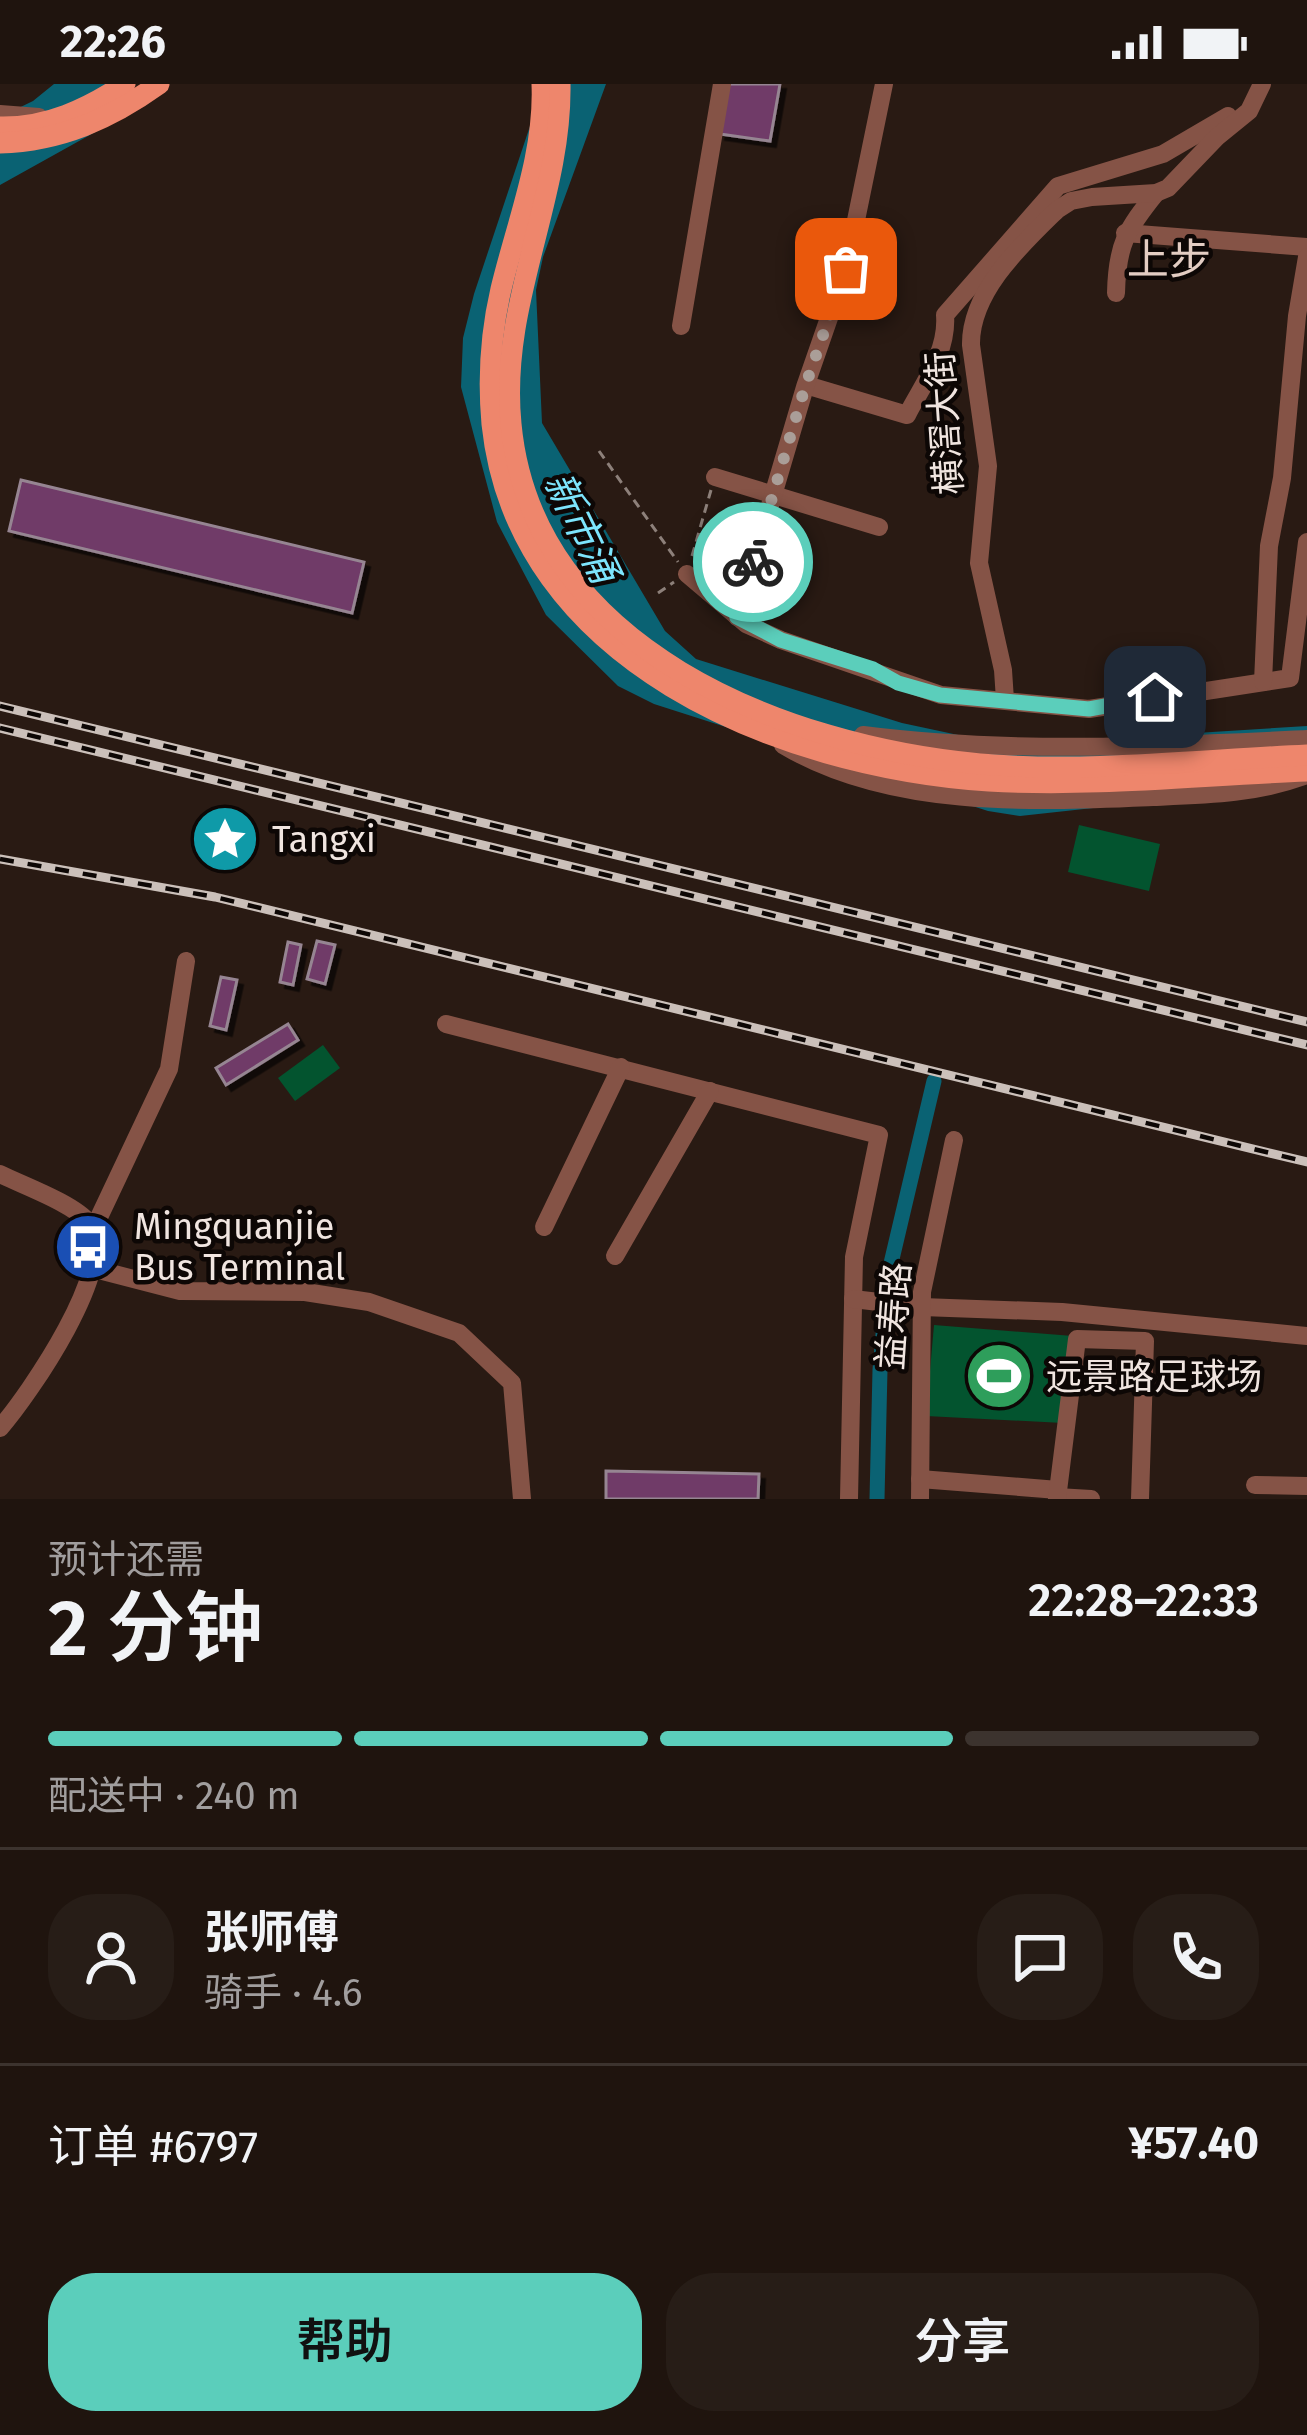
<!DOCTYPE html>
<html lang="zh">
<head>
<meta charset="utf-8">
<style>
	body { margin:0; font-family:"Fira Sans","Noto Sans SC",sans-serif; background:#271d17; color:#f1f3f6; height:100vh; display:flex; flex-direction:column; font-size:45px; white-space:nowrap }
	* { box-sizing:border-box; margin:0 }
	p { font-size:39px; color:#a19e9e }
	.icon { flex:none; width:66px; height:66px; fill:none; stroke:currentColor; stroke-width:2; stroke-linecap:round; stroke-linejoin:round }
	.map { position:relative; height:1415px; overflow:hidden }
	.drawer { display:flex; flex-direction:column; background:#1f140e; flex:1 }
	.drawer>* { flex:none }
	.pin { position:absolute; display:grid; place-items:center; width:102px; height:102px; color:#fff; margin:-51px; border-radius:24px; box-shadow:0 6px 18px #0006 }
	.courier { position:absolute; display:grid; place-items:center; width:120px; height:120px; margin:-60px; border:9px solid #5bcebb; border-radius:50%; background:#fff; color:#222; box-shadow:0 3px 15px #0007 }
	.head em { font-style:normal; font-weight:600 }
	.head div { display:flex; flex-direction:column-reverse }
	.head { display:flex; align-items:center; justify-content:space-between; height:204px; padding:0 48px }
	h1 { font-size:78px; font-weight:600; line-height:90px }
	.bar { display:grid; grid-template-columns:repeat(4,1fr); gap:18px 12px; align-content:center; height:144px; padding:0 48px }
	.bar i { height:15px; border-radius:9px; background:#3c332e }
	.bar .selected { background:#5bcebb }
	.bar p { grid-column:span 4 }
	.line { display:flex; align-items:center; gap:30px; padding:0 48px; border-top:3px solid #3c332e }
	.line div { flex:1 }
	.round { display:grid; place-items:center; flex:none; width:126px; height:126px; border-radius:48px; background:#271d17 }
	.cta { display:flex; gap:24px; margin-top:auto; padding:24px 48px }
	.cta a { flex:1; height:138px; border-radius:48px; background:#5bcebb; color:#111; font-size:48px; font-weight:600; line-height:138px; text-align:center }
	.cta a+a { background:#271d17; color:#f1f3f6 }
	.status { display:flex; justify-content:space-between; align-items:center; height:84px; padding:0 60px; background:#1f140e; direction:ltr }
	.status svg { height:33px; fill:currentColor }
	.map>svg:first-child { display:block }
	.green { fill:#03542f }
	.water { fill:#0a6273 }
	.lines { fill:none; stroke-linecap:round; stroke-linejoin:round }
	.canal { stroke:#0a6273; stroke-width:15 }
	.building { fill:#6f3a67; stroke:#968592; stroke-width:3; filter:url(#shadow) }
	.path { stroke:#8d807a; stroke-width:3; stroke-dasharray:9 6; stroke-linecap:butt }
	.minor { stroke:#855346; stroke-width:18 }
	.major { stroke:#ee866c; stroke-width:21 }
	.rail-casing { stroke:#cbc0ba; stroke-width:9 }
	.rail { stroke:#0d0705; stroke-width:4.5; stroke-dasharray:14; stroke-linecap:butt }
	.done { stroke:#aa9e98; stroke-width:12; stroke-dasharray:0 21.6 }
	.route { stroke:#5bcebb; stroke-width:15 }
	.labels { text-anchor:middle; stroke-width:9; stroke-linejoin:round; paint-order:stroke }
	.street-label { font-size:36px; fill:#f0e5e0; stroke:#0d0705 }
	.poi-label { font-size:36px; fill:#f0e5e0; stroke:#0d0705; text-anchor:start }
	.water-label { font-size:39px; font-style:italic; fill:#7de5fd; stroke:#0d0705 }
	.quarter-label { font-size:42px; fill:#e3cdc3; stroke:#0d0705 }
</style>
</head>
<body>
<div class="status"><b>22:26</b><svg viewBox="0 0 49 12"><path d="M0 12V9h3v3zM5 12V6h3v6zM10 12V3h3v9zM15 12V0h3v12zM26 1h20v11H26zM47 4h2v5h-2z"/></svg></div>
<div class="map">
<svg width="1307" height="1415" viewBox="0 0 1307 1415">
	<defs>
		<filter id="shadow"><feDropShadow dx="5.5" dy="5.5" stdDeviation="0" flood-color="#0009"/></filter>
	</defs>
	<rect width="100%" height="100%" fill="#291a13"/>
	<!-- green -->
	<g class="green">
		<path d="M1079,741l81,19 -11,47 -81,-19z"/>
		<path d="M323,961l17,23 -45,33 -17,-23z"/>
		<path d="M934,1241l139,11 -10,87 -137,-7z"/>
	</g>
	<!-- water -->
	<g class="water">
		<path d="M54,0h56l14,32 -124,69v-68l33,-16z"/>
		<path d="M544,0h62l-63,173 -7,33 6,133 123,208 31,28 206,64 103,22 302,-19v54l-113,17 -174,19 -32,-5 -334,-107 -36,-18 -72,-71 -49,-93 -36,-135 2,-49 11,-44z"/>
	</g>
	<g class="lines">
		<!-- canal -->
		<path class="canal" d="M877,1415l3,-129 8,-94 46,-195"/>
	</g>
	<!-- building -->
	<g class="building">
		<path d="M728,0h52l-10,57 -50,-7z"/>
		<path d="M21,396l343,82 -12,51 -343,-82z"/>
		<path d="M317,857l18,4 -10,39 -18,-5z"/>
		<path d="M288,858l13,3 -8,40 -13,-3z"/>
		<path d="M221,893l16,3 -11,50 -16,-4z"/>
		<path d="M288,940l10,16 -72,45 -10,-17z"/>
		<path d="M606,1387l153,3 -1,25h-152z"/>
	</g>
	<g class="lines">
		<!-- path -->
		<g class="path">
			<path d="M599,367l79,111"/>
			<path d="M692,472l19,-66"/>
			<path d="M658,509l16,-11"/>
		</g>
		<!-- minor -->
		<g class="minor">
			<path d="M0,30l39,3"/>
			<path d="M1125,149l182,14"/>
			<path d="M1116,209c1,-48 10,-63 40,-100"/>
			<path d="M681,242l41,-242"/>
			<path d="M806,301l101,30c16,-31 41,-63 38,-100l113,-129 105,-32 65,-38"/>
			<path d="M715,393l164,50"/>
			<path d="M687,490l59,50 35,16 160,55 148,14 201,-31 17,-136"/>
			<path d="M737,533l68,-230 41,-118 38,-185"/>
			<path d="M1263,598l6,-136 13,-68 15,-162 10,-59"/>
			<path d="M1005,616l-2,-30 -24,-107 9,-97 -17,-121c-1,-53 50,-100 86,-135l14,-9 21,-4 64,-4 12,-5 49,-51 32,-26 13,-27"/>
			<path d="M863,651c148,19 295,11 444,4"/>
			<path d="M783,661c107,64 250,57 370,52 52,-2 104,-3 154,-22"/>
			<path d="M446,940l433,111 -25,122 -5,242"/>
			<path d="M0,1090c22,11 75,30 89,49 31,41 -61,173 -89,205"/>
			<path d="M544,1143l77,-160"/>
			<path d="M93,1146l76,-161 17,-108"/>
			<path d="M615,1172l95,-165"/>
			<path d="M91,1184l89,23 125,1 64,10 90,31 53,50 10,116"/>
			<path d="M853,1215l69,8 140,5 245,24"/>
			<path d="M920,1395l138,11"/>
			<path d="M1255,1401l52,1"/>
			<path d="M1057,1413l34,2"/>
			<path d="M920,1415l2,-207 32,-152"/>
			<path d="M1057,1415l20,-160 68,2 -5,158"/>
		</g>
		<!-- major -->
		<g class="major">
			<path d="M542,0c3,70 -25,138 -41,205 -10,43 -13,91 -9,135 25,238 287,343 497,357 106,6 212,-6 318,-10"/>
			<path d="M560,0c2,116 -61,218 -49,340 21,225 274,322 469,340 108,9 219,-4 327,-9"/>
			<path d="M0,43c47,1 87,-18 125,-43"/>
			<path d="M0,59c61,-2 110,-24 159,-59"/>
		</g>
		<defs>
			<g id="rail">
				<path d="M0,622l1307,316"/>
				<path d="M0,644l1307,317"/>
				<path d="M0,775l215,38 1092,265"/>
			</g>
		</defs>
		<!-- rail casing -->
		<use href="#rail" class="rail-casing"/>
		<!-- rail -->
		<use href="#rail" class="rail"/>
	</g>
	<g class="lines">
		<!-- done -->
		<path class="done" d="M753,478l52,-175 41,-118"/>
		<!-- route -->
		<path class="route" d="M753,478l-16,55 44,23 92,29 25,14 42,12 149,14 66,-12"/>
	</g>
	<!-- icons -->
	<defs>
		<symbol id="sight-disc" viewBox="-11 -11 22 22"><circle r="9.5" fill="#0f9aa8" stroke="#0d0705"/><path d="M0-6L1.8-2.2L6-1.7L2.9 1.2L3.7 5.4L0 3.3L-3.7 5.4L-2.9 1.2L-6-1.7L-1.8-2.2Z" fill="#fff"/></symbol>
		<symbol id="bus-disc" viewBox="-11 -11 22 22"><circle r="9.5" fill="#1a4fb4" stroke="#0d0705"/><path d="M-5-6H5V4H4V6H2V4H-2V6H-4V4H-5ZM-3.5-4V0h7V-4ZM-3.5 1.2v1.5H-2V1.2ZM2 1.2v1.5H3.5V1.2Z" fill="#fff"/></symbol>
		<symbol id="stadium-disc" viewBox="-11 -11 22 22"><circle r="9.5" fill="#2e9e5b" stroke="#0d0705"/><path d="M0-5a6.5 5 0 1 0 0 10a6.5 5 0 1 0 0-10ZM-3.5-1.8h7v3.6h-7Z" fill="#fff"/></symbol>
	</defs>
	<g fill-rule="evenodd">
		<use href="#sight-disc" x="187" y="717" width="76" height="76"/>
		<use href="#bus-disc" x="50" y="1125" width="76" height="76"/>
		<use href="#stadium-disc" x="961" y="1254" width="76" height="76"/>
	</g>
	<g class="labels">
		<!-- street labels -->
		<g class="street-label">
			<text transform="translate(944 339) rotate(-94)" y="13">横滘大街</text>
			<text transform="translate(893 1232) rotate(-86)" y="13">益寿路</text>
		</g>
		<!-- poi labels -->
		<g class="poi-label">
			<text x="272" y="768">Tangxi</text>
			<text x="134" y="1155">Mingquanjie<tspan x="134" dy="41">Bus Terminal</tspan></text>
			<text x="1046" y="1305">远景路足球场</text>
		</g>
		<!-- water labels -->
		<g class="water-label">
			<text transform="translate(582 443) rotate(64)" y="14">新市涌</text>
		</g>
		<!-- quarter labels -->
		<g class="quarter-label">
			<text x="1169" y="190">上步</text>
		</g>
	</g>
</svg>
<div class="pin" style="left:846px;top:185px;background:#ea580c"><svg class="icon" aria-label="bag" viewBox="0 0 24 24"><path d="M5 8h14l-1 12H6zM9 8a3 3 0 0 1 6 0"/></svg></div>
<div class="pin" style="left:1155px;top:613px;background:#1f2937"><svg class="icon" aria-label="home" viewBox="0 0 24 24"><path d="M3 11l9-7 9 7M6 9v11h12V9"/></svg></div>
<div class="courier" style="left:753px;top:478px"><svg class="icon" aria-label="bike" viewBox="0 0 24 24"><circle cx="6" cy="16" r="4"/><circle cx="18" cy="16" r="4"/><path d="M6 16l4-8h5l3 8M10 8l3 8H6M13 5h3"/></svg></div>
</div>
<section class="drawer">
<div class="head"><div><h1>2 分钟</h1><p>预计还需</p></div><em>22:28–22:33</em></div>
<div class="bar"><i class="selected"></i><i class="selected"></i><i class="selected"></i><i></i><p>配送中 · 240 m</p></div>
<div class="line" style="height:216px"><a class="round"><svg class="icon" aria-label="person" viewBox="0 0 24 24"><circle cx="12" cy="8" r="4"/><path d="M4 21q1-7 8-7t8 7"/></svg></a><div><b>张师傅</b><p>骑手 · 4.6</p></div><a class="round"><svg class="icon" aria-label="chat" viewBox="0 0 24 24"><path d="M4 5h16v11H9l-5 4z"/></svg></a><a class="round"><svg class="icon" aria-label="phone" viewBox="0 0 24 24"><path d="M5 4h4l2 5-3 2q2 4 5 5l2-3 5 2v4C11 20 4 13 5 4z"/></svg></a></div>
<div class="line" style="height:156px"><div>订单 #6797</div><b>¥57.40</b></div>
<div class="cta"><a>帮助</a><a>分享</a></div>
</section>
</body>
</html>
